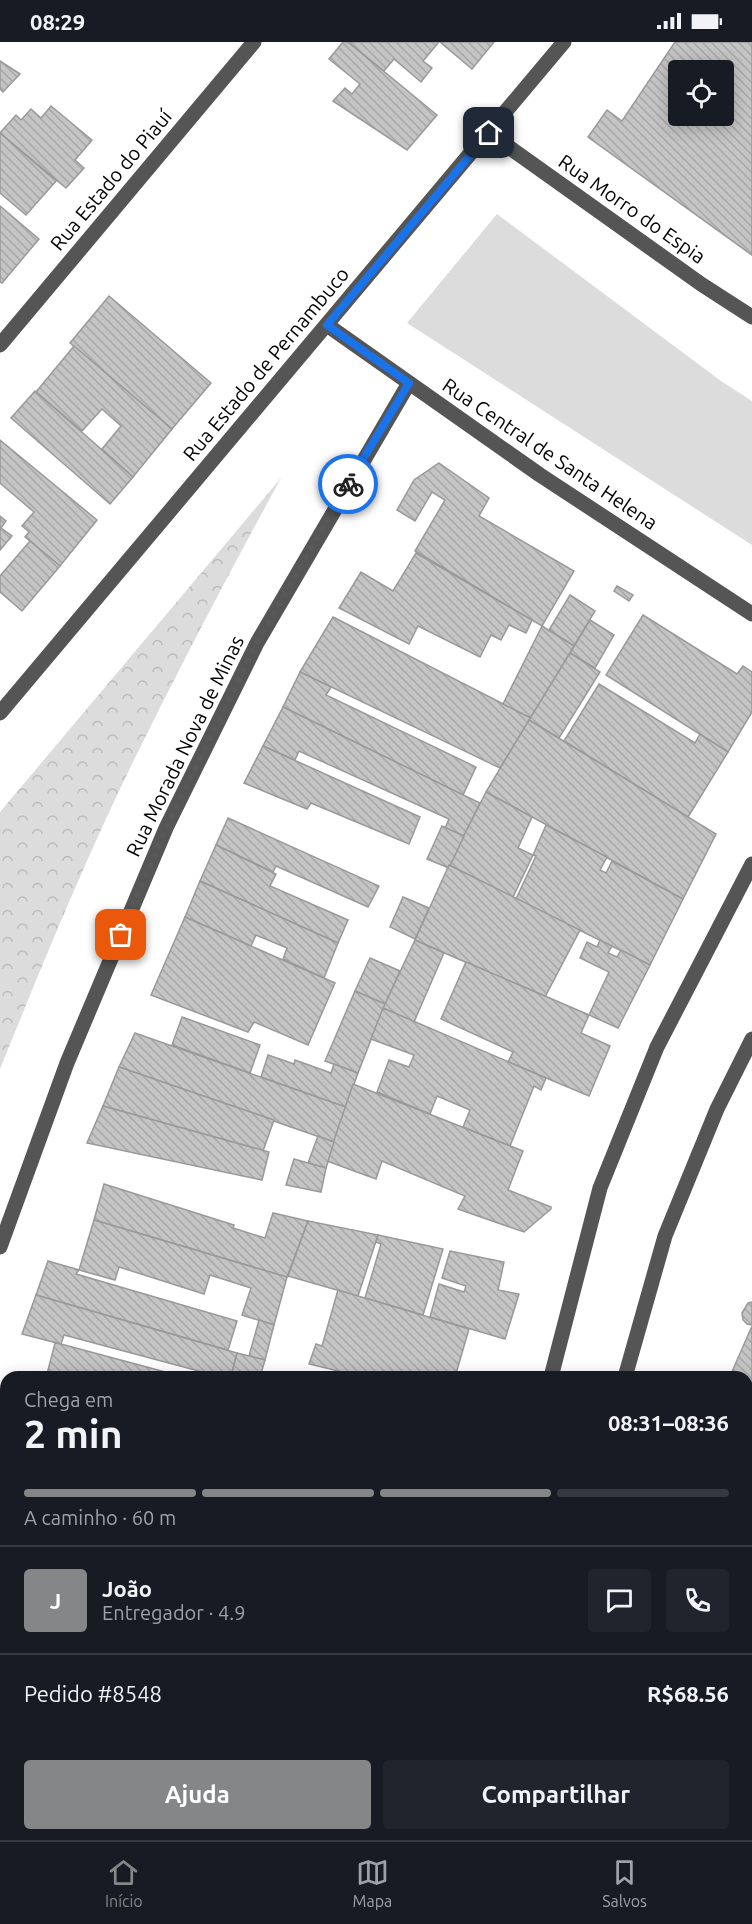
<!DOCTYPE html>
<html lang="pt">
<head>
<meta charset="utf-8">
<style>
	body { margin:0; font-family:Ubuntu,sans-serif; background:#20242c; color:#f1f3f6; height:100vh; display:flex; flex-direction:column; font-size:22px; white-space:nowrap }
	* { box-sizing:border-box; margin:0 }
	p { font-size:20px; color:#9ea1a6 }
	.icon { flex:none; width:33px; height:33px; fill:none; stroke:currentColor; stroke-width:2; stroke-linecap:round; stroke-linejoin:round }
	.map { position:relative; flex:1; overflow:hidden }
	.drawer { position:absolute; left:0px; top:1329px; width:753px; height:470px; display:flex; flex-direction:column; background:#171b24; border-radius:18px 18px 0 0; box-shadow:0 3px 15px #0003 }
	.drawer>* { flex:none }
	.fabs { position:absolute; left:668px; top:18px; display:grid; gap:12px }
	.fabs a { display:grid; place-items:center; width:66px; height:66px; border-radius:6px; background:#171b24; box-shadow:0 3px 15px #0003; font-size:30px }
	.pin { position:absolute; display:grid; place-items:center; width:51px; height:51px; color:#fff; margin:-26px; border-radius:12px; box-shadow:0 3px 9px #0006 }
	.courier { position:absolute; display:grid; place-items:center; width:60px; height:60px; margin:-30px; border:4px solid #1a73e8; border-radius:50%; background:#fff; color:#222; box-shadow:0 2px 8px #0007 }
	.overview em { font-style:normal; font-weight:700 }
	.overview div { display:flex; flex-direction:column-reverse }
	.overview { display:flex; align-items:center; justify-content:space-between; height:102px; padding:0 24px }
	h1 { font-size:39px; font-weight:700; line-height:45px }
	.bar { display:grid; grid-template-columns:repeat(4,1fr); gap:9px 6px; align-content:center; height:72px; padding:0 24px }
	.bar i { height:8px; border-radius:4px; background:#363941 }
	.bar .on { background:#858687 }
	.bar p { grid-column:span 4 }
	.line { display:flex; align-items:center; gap:15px; padding:0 24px; border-top:2px solid #363941 }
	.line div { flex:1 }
	.round { display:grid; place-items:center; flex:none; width:63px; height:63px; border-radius:6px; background:#20242c }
	.action { display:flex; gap:12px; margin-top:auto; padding:12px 24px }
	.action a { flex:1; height:69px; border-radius:6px; background:#858687; color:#fff; font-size:24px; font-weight:700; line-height:69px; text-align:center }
	.action a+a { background:#20242c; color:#f1f3f6 }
	.status { display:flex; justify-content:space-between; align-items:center; height:42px; padding:0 30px; background:#171b24; direction:ltr }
	.status svg { height:16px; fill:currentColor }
	.menu { display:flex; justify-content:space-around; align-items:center; height:84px; border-top:2px solid #363941; background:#171b24; font-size:16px; color:#9ea1a6 }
	.menu a { display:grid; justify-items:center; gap:3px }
	.menu .on { color:#858687 }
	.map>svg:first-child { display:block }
	.park { fill:url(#park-crowns) }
	.garden { fill:#dcdcdc }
	.building { fill:url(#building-back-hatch); stroke:#999; stroke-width:1.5; fill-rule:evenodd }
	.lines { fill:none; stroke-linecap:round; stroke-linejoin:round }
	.minor { stroke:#555; stroke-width:15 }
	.done { stroke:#595959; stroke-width:6; stroke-dasharray:0 10.8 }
	.route { stroke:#1a73e8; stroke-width:8 }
	.labels { text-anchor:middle; stroke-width:4.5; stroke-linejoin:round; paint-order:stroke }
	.street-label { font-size:20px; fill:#000; stroke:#fff }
</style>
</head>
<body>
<div class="status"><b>08:29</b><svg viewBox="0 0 49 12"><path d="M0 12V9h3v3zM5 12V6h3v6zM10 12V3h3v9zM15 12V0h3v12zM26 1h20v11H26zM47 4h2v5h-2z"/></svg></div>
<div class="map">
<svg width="752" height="1798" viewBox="0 0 752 1798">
	<defs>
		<pattern id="park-crowns" width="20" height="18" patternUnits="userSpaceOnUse" patternTransform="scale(1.5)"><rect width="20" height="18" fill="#dcdcdc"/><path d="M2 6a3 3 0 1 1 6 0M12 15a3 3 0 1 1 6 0" fill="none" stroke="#bbb"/></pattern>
		<pattern id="building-back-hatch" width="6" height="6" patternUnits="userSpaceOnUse" patternTransform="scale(1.5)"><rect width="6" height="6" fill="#c4c4c4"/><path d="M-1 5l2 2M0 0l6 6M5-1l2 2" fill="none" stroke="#a7a7a7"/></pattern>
	</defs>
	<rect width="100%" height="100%" fill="#fff"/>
	<!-- park -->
	<path class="park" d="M281,436c-52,95 -103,192 -151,290 -48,99 -89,200 -130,301v-257z"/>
	<!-- garden -->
	<path class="garden" d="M497,172l224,167 31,20v144l-345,-222z"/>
	<!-- building -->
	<g class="building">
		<path d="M343,0h5l89,73 -30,35 -74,-49 12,-13 7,6 8,-10 -31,-25z"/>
		<path d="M348,0h91l-16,19 9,7 -11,14 -27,-23 -10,12z"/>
		<path d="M440,0h54l-22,27z"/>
		<path d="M675,0h77v213l-164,-118 19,-27 15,11zM678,28h45v46h-45z"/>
		<path d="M0,19l20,13 -17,18 -3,-3z"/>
		<path d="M51,64l41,34 -17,20 9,8 -18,20 -66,-55 16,-18 5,5 10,-11 10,9z"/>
		<path d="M0,91l56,48 -30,34 -26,-22z"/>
		<path d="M0,164l39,33 -37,44 -2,-1z"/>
		<path d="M109,254l102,87 -39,46 -102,-86z"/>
		<path d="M74,304l98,83 -39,48 -31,-28 19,-23 -19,-17 -20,22 -46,-39z"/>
		<path d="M35,349l98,86 -23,27 -99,-86z"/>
		<path d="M0,398l97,80 -37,46 -35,-29 4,-5 -7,-6 12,-14 -34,-29z"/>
		<path d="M439,421l50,35 -10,18 95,55 -32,55 -127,-75 30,-51 -13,-8 -17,29 -18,-11 17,-30z"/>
		<path d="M0,474l6,5 -5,7 11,8 -12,14z"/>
		<path d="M30,499l30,25 -38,45 -22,-19v-16z"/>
		<path d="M416,511l116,67 -6,13 -17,-8 -8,15 -10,-5 -11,22 -62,-31 -9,18 -70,-36 22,-36 32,19z"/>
		<path d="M617,544l16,9 -4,6 -15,-10z"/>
		<path d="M570,553l25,16 -21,35 -25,-16z"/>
		<path d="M643,573l94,59 6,-8 9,6v40l-24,40 -122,-77z"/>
		<path d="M333,575l198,101 -31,50 -200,-96z"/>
		<path d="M590,578l24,15 -19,33 -25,-15z"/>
		<path d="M542,584l32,20 -43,72 -28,-14z"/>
		<path d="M570,611l30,19 -41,66 -30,-18z"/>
		<path d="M300,630l31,15 -5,8 150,72 -13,28 -180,-88z"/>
		<path d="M599,642l96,59 5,-9 28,18 -40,65 -124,-76z"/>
		<path d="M283,665l197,96 -16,33 -19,-8 4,-9 -150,-68 -4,9 -32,-14z"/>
		<path d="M529,678l187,114 -33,65 -197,-107z"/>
		<path d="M263,704l157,71 -11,27 -98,-41 -4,6 -63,-26z"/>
		<path d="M486,750l46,25 -14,31 15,7 -20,42 -64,-32z"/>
		<path d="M228,776l151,68 -11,21 -92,-41 -3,6 -57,-27z"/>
		<path d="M546,783l61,32 -7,13 6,3 6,-12 71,38 -33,66 -134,-66 20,-43 -3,-1z"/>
		<path d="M442,784l22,10 -15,32 -22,-9z"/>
		<path d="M216,803l60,29 -6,12 78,34 -10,23 -138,-62z"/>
		<path d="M449,823l131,65 -35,67 -130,-57z"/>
		<path d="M200,839l138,62 -14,35 -41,-19 4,-11 -31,-13 -5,11 -66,-29z"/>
		<path d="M403,855l26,11 -14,31 -25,-12z"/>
		<path d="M185,875l150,66 -27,62 -54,-23 -6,10 -97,-37z"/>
		<path d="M415,898l29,13 -30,69 -31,-14z"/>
		<path d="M600,898l12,6 -4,7 9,4 4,-7 29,15 -32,63 -29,-13 20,-43 -29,-14 7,-16 10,5z"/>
		<path d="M370,916l30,13 -15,33 -30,-13z"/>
		<path d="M466,920l123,53 -8,18 29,13 -21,50 -81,-34 5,-10 -72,-33z"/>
		<path d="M355,949l30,13 -27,69 -33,-12z"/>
		<path d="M383,966l163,70 -5,12 -7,-4 -24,60 -47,-19 7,-17 -33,-14 -7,18 -53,-22 12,-32 20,7 5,-12 -43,-16z"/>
		<path d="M182,975l78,28 -10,28 -78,-28z"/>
		<path d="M135,991l211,74 -12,35 -215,-75z"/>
		<path d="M268,1013l26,9 1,-4 36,13 3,-9 24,9 -12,34 -85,-30z"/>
		<path d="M119,1025l155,53 -11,31 -160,-45z"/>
		<path d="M353,1042l170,67 -15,39 43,17v2l-27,23 -66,-23 7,-13 -83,-35 -6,18 -49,-18z"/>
		<path d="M103,1064l166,46 -7,28 -175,-37z"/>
		<path d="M318,1094l16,6 -8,26 -18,-5z"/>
		<path d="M294,1117l32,9 -5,24 -35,-7z"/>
		<path d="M104,1142l130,41 -1,3 32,10 8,-25 35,8 -21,56 -193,-57z"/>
		<path d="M94,1178l193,57 -13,48 -32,-10 9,-27 -41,-13 -6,19 -85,-27 -4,13 -36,-10z"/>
		<path d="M308,1179l70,14 -20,61 -70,-20z"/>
		<path d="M378,1193l65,14 -20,66 -58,-17 16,-54 -5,-2z"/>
		<path d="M450,1209l54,11 -6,28 21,4 -14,45 -75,-22 9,-33 25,8 2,-6 -24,-8z"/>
		<path d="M48,1219l31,9 -3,4 161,47 -9,29 -192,-55z"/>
		<path d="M338,1248l131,39 -14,48h-92l-54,-13 7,-20 6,2z"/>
		<path d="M36,1253l201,58 -6,24h-10l-157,-42 -3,9 -39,-10z"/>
		<path d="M752,1260v23l-5,-1 -4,-4 -1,-7 6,-10z"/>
		<path d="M259,1278l15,5 -9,35 -16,-4z"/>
		<path d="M752,1284v56l-5,-2v-3h-8l-8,-3z"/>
		<path d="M55,1301l6,1 123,33h-126l-11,-3z"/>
		<path d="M237,1311l28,7 -5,17h-29z"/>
		<path d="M6,1340v32l-6,-2v-9z"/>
		<path d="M0,1370l6,2v39l-6,-1z"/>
		<path d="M0,1410l6,1v42l-6,-2z"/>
		<path d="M747,1431l5,1v47l-5,-1z"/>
		<path d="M0,1457l6,1 -2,9 2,1v26l-6,-1z"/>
		<path d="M747,1478l5,1v29l-5,-2z"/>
		<path d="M0,1493l6,1v38l-6,-1z"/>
		<path d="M0,1531l5,1 1,2v36l-6,-1z"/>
		<path d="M0,1573l6,1v40l-6,-1z"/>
		<path d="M0,1616l6,1v36l-6,-1z"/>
		<path d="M0,1652l6,1v28h-6z"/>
		<path d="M752,1686v36l-5,-1v-33z"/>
		<path d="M0,1696l6,1v66h-6z"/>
		<path d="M747,1721l5,1v76h-72l1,-6h66z"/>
		<path d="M0,1763h6v29h32l-1,6h-37z"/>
		<path d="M38,1792h53l-1,6h-53z"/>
		<path d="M91,1792h52l-1,6h-52z"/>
		<path d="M143,1792h29l-12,6h-18z"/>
	</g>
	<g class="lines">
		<!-- minor -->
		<g class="minor">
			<path d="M489,91l212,151 51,33"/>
			<path d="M327,283l213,150 212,139"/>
			<path d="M0,303l254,-303"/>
			<path d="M0,671l564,-671"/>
			<path d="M0,1205l67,-184 99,-235 91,-185 152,-260"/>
			<path d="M551,1335l49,-189 57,-141 95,-183"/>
			<path d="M625,1335l40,-141 52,-127 35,-70"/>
			<path d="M747,1603l5,-3"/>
			<path d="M279,1798l12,-6"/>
			<path d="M460,1798l1,-6"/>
			<path d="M538,1798v-6"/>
		</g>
	</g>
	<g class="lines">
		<!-- done -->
		<path class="done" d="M121,893l45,-107 91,-185 91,-159"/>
		<!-- route -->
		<path class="route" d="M348,442l61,-101 -82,-58 162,-192"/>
	</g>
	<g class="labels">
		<!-- street labels -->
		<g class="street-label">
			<text transform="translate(111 138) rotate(-50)" y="7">Rua Estado do Piauí</text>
			<text transform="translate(632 167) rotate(35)" y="7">Rua Morro do Espia</text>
			<text transform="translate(266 322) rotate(-50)" y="7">Rua Estado de Pernambuco</text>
			<text transform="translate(550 412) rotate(34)" y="7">Rua Central de Santa Helena</text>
			<text transform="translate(185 704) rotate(-64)" y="7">Rua Morada Nova de Minas</text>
		</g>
	</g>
</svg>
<div class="fabs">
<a><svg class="icon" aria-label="locate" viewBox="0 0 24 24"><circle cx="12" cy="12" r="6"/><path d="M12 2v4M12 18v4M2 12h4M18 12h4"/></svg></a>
</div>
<div class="pin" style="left:121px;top:893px;background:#ea580c"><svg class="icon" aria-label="bag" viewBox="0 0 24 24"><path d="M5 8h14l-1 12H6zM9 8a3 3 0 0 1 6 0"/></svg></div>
<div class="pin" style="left:489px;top:91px;background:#1f2937"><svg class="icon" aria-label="home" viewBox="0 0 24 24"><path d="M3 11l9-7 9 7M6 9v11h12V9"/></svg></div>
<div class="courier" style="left:348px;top:442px"><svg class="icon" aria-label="bike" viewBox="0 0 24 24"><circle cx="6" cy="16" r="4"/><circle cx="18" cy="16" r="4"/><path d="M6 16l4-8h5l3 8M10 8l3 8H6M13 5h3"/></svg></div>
<section class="drawer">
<div class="overview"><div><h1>2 min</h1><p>Chega em</p></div><em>08:31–08:36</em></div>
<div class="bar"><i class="on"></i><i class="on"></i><i class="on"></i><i></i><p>A caminho · 60 m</p></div>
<div class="line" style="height:108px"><b class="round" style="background:#858687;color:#fff">J</b><div><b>João</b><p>Entregador · 4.9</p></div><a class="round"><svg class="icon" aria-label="chat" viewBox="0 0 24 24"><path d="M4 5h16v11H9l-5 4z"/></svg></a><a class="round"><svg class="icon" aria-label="phone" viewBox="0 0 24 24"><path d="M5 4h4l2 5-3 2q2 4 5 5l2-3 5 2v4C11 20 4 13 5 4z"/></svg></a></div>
<div class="line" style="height:78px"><div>Pedido #8548</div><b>R$68.56</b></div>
<div class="action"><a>Ajuda</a><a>Compartilhar</a></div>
</section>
</div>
<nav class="menu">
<a class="on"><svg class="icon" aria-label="home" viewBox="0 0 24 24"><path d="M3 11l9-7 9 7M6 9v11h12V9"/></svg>Início</a>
<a><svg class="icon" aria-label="map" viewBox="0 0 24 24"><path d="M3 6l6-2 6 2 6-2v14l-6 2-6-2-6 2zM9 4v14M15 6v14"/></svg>Mapa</a>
<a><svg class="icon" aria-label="saved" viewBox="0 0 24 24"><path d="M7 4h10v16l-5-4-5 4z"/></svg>Salvos</a>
</nav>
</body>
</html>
